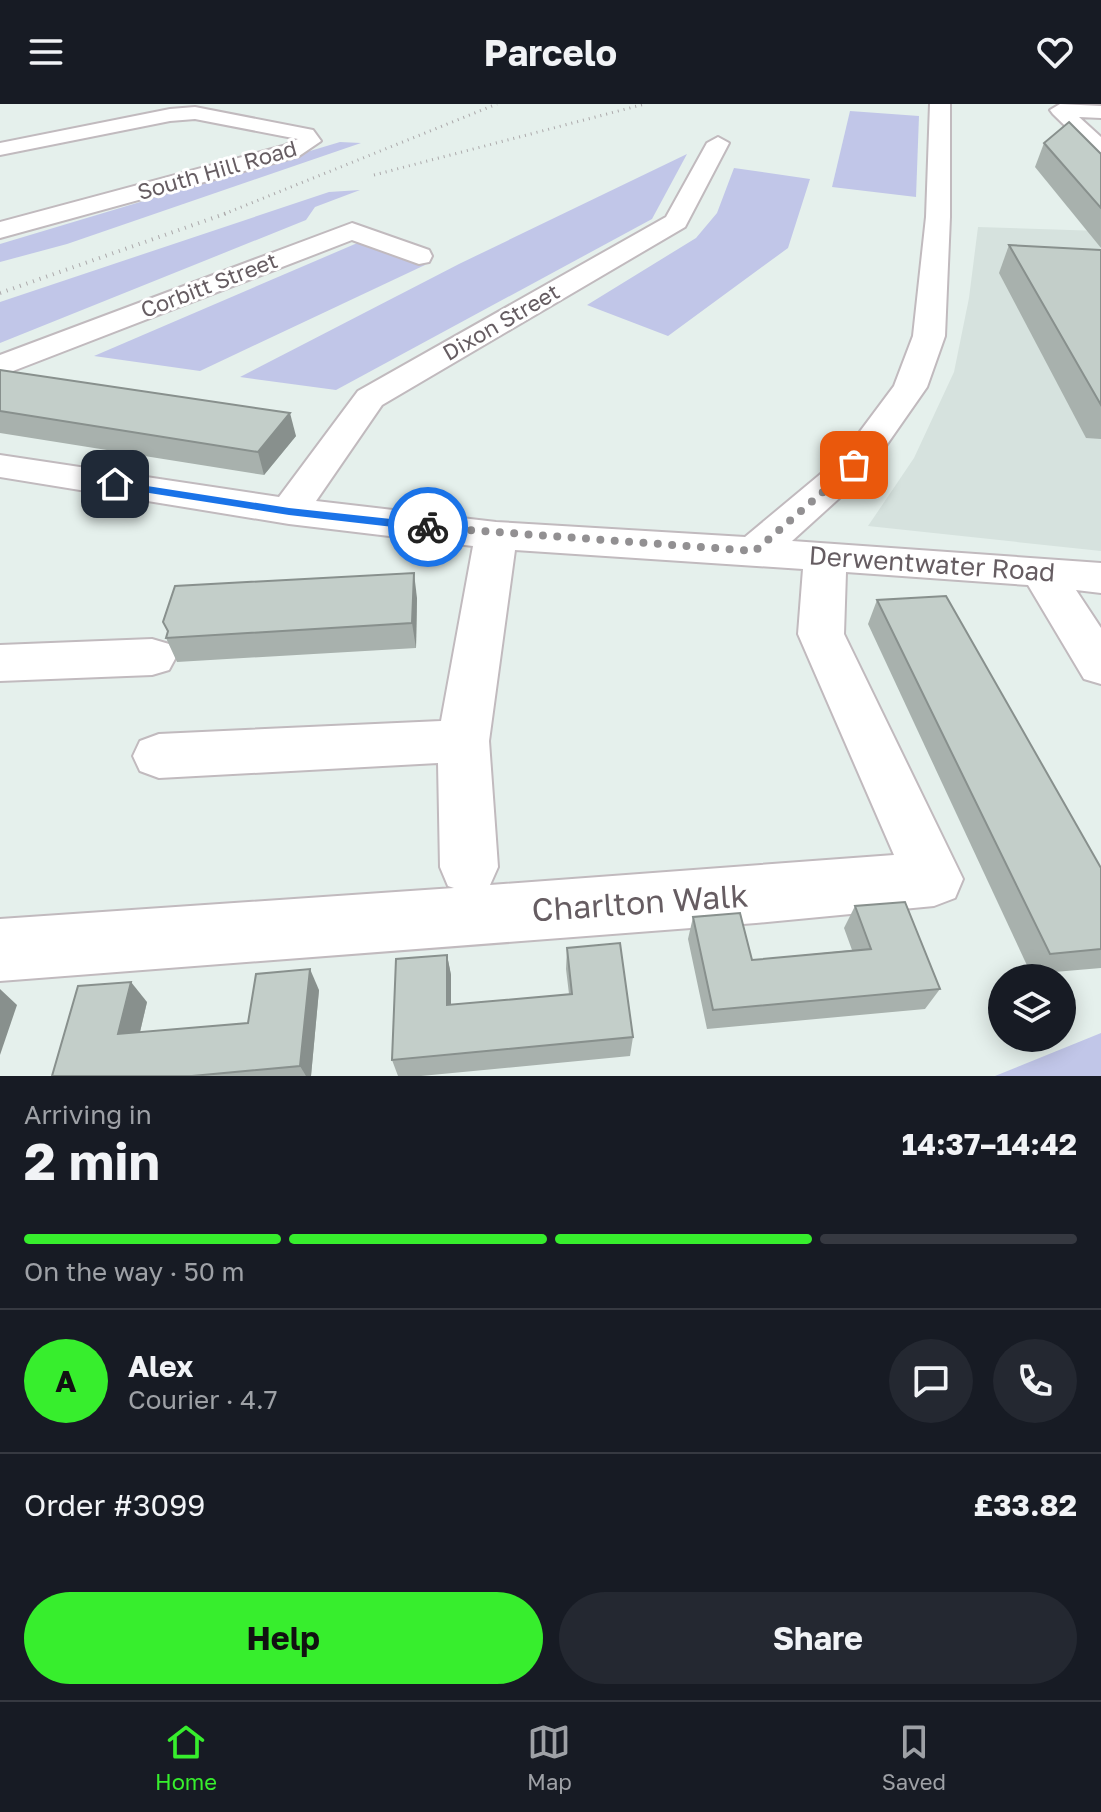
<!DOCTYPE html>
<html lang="en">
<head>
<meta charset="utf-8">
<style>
	body { margin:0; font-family:"Golos Text",sans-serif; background:#242831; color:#f1f3f6; height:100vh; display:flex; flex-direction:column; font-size:30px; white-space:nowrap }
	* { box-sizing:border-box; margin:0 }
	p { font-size:26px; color:#9ea1a6 }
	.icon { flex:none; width:44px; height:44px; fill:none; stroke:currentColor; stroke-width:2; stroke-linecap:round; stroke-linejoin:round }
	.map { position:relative; height:972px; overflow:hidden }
	.panel { display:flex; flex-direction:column; background:#171b24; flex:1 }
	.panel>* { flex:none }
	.tools { position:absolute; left:988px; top:860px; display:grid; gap:16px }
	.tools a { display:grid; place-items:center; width:88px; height:88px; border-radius:50%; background:#171b24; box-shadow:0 4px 20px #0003; font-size:40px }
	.pin { position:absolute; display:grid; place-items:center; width:68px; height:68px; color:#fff; margin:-34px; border-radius:16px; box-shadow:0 4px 12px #0006 }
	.courier { position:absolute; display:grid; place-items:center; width:80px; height:80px; margin:-40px; border:6px solid #1a73e8; border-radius:50%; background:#fff; color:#222; box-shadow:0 2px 10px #0007 }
	.headline em { font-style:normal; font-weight:700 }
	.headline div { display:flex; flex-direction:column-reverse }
	.headline { display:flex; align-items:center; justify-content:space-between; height:136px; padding:0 24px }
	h1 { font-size:52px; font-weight:700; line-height:60px }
	.bar { display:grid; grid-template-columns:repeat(4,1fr); gap:12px 8px; align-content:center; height:96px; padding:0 24px }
	.bar i { height:10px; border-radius:6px; background:#363941 }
	.bar .selected { background:#37ee2d }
	.bar p { grid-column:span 4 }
	.line { display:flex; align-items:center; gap:20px; padding:0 24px; border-top:2px solid #363941 }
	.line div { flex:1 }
	.round { display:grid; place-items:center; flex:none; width:84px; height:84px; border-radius:42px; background:#242831 }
	.cta { display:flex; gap:16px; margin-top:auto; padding:16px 24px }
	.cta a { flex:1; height:92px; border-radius:48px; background:#37ee2d; color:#111; font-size:32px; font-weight:700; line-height:92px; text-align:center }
	.cta a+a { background:#242831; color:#f1f3f6 }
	header { display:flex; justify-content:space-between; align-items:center; height:104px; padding:0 24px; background:#171b24; font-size:36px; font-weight:700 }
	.menu { display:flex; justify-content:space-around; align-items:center; height:112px; border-top:2px solid #363941; background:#171b24; font-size:22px; color:#9ea1a6 }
	.menu a { display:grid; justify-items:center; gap:4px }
	.menu .selected { color:#37ee2d }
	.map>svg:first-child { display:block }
	.education { fill:#d6e2de }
	.green { fill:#c1c6e8 }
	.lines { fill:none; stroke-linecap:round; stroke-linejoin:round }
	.minor-casing { stroke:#c1babe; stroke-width:4 }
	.minor { fill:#fff; fill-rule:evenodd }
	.rail-far1 { stroke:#aca9ab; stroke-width:3; stroke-dasharray:1 5; stroke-linecap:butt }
	.rail { stroke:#aca9ab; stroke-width:4; stroke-dasharray:1 6; stroke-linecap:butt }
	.wall { fill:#a8b1ad }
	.shaded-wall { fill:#88908d }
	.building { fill:#c3cec9; stroke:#88908d; stroke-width:2 }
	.route { fill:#1a73e8 }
	.done { stroke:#929092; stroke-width:8; stroke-dasharray:0 14.4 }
	.labels { text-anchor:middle; stroke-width:6; stroke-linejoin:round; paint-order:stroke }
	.far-street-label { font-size:22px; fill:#665d62; stroke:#fff }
	.street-label { font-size:26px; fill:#665d62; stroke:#fff }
	.near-street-label { font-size:32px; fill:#665d62; stroke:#fff }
</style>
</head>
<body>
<header><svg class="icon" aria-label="menu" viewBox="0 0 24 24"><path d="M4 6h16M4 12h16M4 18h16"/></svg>Parcelo<svg class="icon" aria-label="heart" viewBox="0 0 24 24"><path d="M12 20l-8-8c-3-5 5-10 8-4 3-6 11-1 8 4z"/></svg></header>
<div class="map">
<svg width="1101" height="972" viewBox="0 0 1101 972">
	<rect width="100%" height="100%" fill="#e5f0ec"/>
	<!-- education -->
	<path class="education" d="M978,123l123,4v320l-233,-25 46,-68 40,-86 15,-74z"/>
	<!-- green -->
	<g class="green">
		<path d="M850,7l69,5 -3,81 -84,-10z"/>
		<path d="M340,38l21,1 -294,101 -67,18v-18z"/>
		<path d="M687,50l-35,65 -316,171 -96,-13 219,-113z"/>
		<path d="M734,64l76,11 -22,69 -120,88 -81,-31 109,-67 21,-25z"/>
		<path d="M360,86l-45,17 -9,13 -306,123v-41l329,-110z"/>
		<path d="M362,137l63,24 -225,106 -106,-15z"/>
		<path d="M1101,929v43h-106z"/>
	</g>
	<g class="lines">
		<defs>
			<g id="minor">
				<path d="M930,0h20v113l-5,119 -18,51 -60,86 -75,68 309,22v30l-25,-3 25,38v56l-17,-5 -56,-94 -182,-13 -2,62 119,245 -8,19 -21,8 -178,17 -756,58v-62l454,-31 -6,-2 -8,-19 -2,-104 -279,15 -19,-7 -7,-15 7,-15 19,-7 282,-13 32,-175 -184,-22 -289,-47v-22l279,42 79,-106 308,-174 41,-74 11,-6 11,6 -44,84 -303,178 -66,96 180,21 249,15 96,-80 53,-71 19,-50 13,-119zM515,446l288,19 -5,65 96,221 -404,30 8,-18 -9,-126z"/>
				<path d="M1060,0l41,2v12l-22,-1 22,20v17l-8,-1 -40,-39 -3,-4z"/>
				<path d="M195,3l118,23 8,11 -22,15 -299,82v-16l283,-76 15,-7 -103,-20 -25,2 -170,34v-12l170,-34z"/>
				<path d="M352,119l77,27 3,6 -3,6 -10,2 -67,-24 -352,136v-21z"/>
				<path d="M152,535l17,5 7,13 -7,13 -17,5 -152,6v-36z"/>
			</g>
		</defs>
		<!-- minor casing -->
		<use href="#minor" class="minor-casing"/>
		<!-- minor -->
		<use href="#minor" class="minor"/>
		<!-- rail-far1 -->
		<g class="rail-far1">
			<path d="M374,71l271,-71"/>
			<path d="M224,110l273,-110"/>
		</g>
		<!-- rail -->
		<path class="rail" d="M0,189l230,-81"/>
	</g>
	<!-- wall -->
	<g class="wall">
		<path d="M1044,39l57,11v94l-66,-81z"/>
		<path d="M1009,141l92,5v189l-15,-1 -87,-165z"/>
		<path d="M0,266l296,66 -32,39 -264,-42z"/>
		<path d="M417,494l-1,50 -239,14 -11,-24 2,-5 -5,-11z"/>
		<path d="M877,496l224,268v100l-70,6 -163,-350z"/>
		<path d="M855,802l85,83 -15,20 -218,20 -19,-90 5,-22 59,43 100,-10 -8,-22z"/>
		<path d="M567,844l66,89 -3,19 -209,20h-23l-6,-16 55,-105 4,20v30l118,-11 -3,-25z"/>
		<path d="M319,886l-8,86h-259l95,-74 -7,30 108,-9z"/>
	</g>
	<!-- shaded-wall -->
	<g class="shaded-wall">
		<path d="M290,309l6,23 -32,39 -6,-23z"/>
		<path d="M414,469l3,25 -1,50 -4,-25z"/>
		<path d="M447,851l4,20v49l-4,-19z"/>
		<path d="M310,865l9,21 -8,86h-5l-6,-10z"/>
		<path d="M131,878l16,20 -12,51 -17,-19z"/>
		<path d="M0,885l17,16 -17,50z"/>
	</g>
	<!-- building -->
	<g class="building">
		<path d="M1069,18l32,32v54l-57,-65z"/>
		<path d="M1009,141l92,5v155z"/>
		<path d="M0,266l290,43 -32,39 -258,-41z"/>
		<path d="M414,469l-2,50 -246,15 2,-7 -5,-9 12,-36z"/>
		<path d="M946,492l155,272v81l-51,5 -173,-354z"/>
		<path d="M905,798l35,87 -227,21 -20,-93 47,-4 12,47 119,-11 -16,-43z"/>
		<path d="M620,839l13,94 -241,23 4,-101 51,-4v50l125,-11 -5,-46z"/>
		<path d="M310,865l-10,97 -108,10h-140l26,-90 53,-4 -13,52 130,-11 8,-49z"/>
	</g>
	<!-- route -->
	<path class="route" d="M115,377l174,27 139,15 6,4 -6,4 -139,-16 -178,-28v-5z"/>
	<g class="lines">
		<!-- done -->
		<path class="done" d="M428,423l327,24 99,-86"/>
	</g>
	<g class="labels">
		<!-- far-street labels -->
		<g class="far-street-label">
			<text transform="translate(217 66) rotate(-16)" y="8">South Hill Road</text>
			<text transform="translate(209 181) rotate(-21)" y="8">Corbitt Street</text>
			<text transform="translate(501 218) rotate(-30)" y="8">Dixon Street</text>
		</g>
		<!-- street labels -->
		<g class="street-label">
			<text transform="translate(932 460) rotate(4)" y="9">Derwentwater Road</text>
		</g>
		<!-- near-street labels -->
		<g class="near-street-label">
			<text transform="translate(640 799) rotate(-4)" y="11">Charlton Walk</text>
		</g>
	</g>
</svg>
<div class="tools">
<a><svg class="icon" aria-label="layers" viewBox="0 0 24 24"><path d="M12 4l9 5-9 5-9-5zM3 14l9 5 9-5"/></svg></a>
</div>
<div class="pin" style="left:854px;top:361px;background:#ea580c"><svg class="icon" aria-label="bag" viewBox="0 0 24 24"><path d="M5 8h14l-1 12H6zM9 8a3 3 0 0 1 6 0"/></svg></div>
<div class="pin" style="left:115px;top:380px;background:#1f2937"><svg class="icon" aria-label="home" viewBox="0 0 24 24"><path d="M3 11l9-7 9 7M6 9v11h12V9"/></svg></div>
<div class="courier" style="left:428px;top:423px"><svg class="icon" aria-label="bike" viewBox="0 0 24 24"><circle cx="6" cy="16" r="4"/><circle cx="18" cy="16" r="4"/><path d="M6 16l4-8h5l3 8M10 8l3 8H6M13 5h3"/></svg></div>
</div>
<section class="panel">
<div class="headline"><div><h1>2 min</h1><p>Arriving in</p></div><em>14:37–14:42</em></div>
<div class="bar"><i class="selected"></i><i class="selected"></i><i class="selected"></i><i></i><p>On the way · 50 m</p></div>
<div class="line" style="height:144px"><b class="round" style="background:#37ee2d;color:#111">A</b><div><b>Alex</b><p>Courier · 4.7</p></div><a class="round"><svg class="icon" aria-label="chat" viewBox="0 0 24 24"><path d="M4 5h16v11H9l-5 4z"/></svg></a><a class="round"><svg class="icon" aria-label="phone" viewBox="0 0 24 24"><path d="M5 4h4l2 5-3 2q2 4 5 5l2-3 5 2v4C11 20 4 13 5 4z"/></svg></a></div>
<div class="line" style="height:104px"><div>Order #3099</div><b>£33.82</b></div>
<div class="cta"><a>Help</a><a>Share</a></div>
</section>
<nav class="menu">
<a class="selected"><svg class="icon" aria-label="home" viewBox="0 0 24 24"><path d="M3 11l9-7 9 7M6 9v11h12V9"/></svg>Home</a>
<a><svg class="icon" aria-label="map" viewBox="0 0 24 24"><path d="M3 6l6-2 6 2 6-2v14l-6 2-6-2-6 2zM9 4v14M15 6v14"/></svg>Map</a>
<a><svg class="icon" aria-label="saved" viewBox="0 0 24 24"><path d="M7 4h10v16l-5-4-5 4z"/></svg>Saved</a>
</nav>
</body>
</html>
